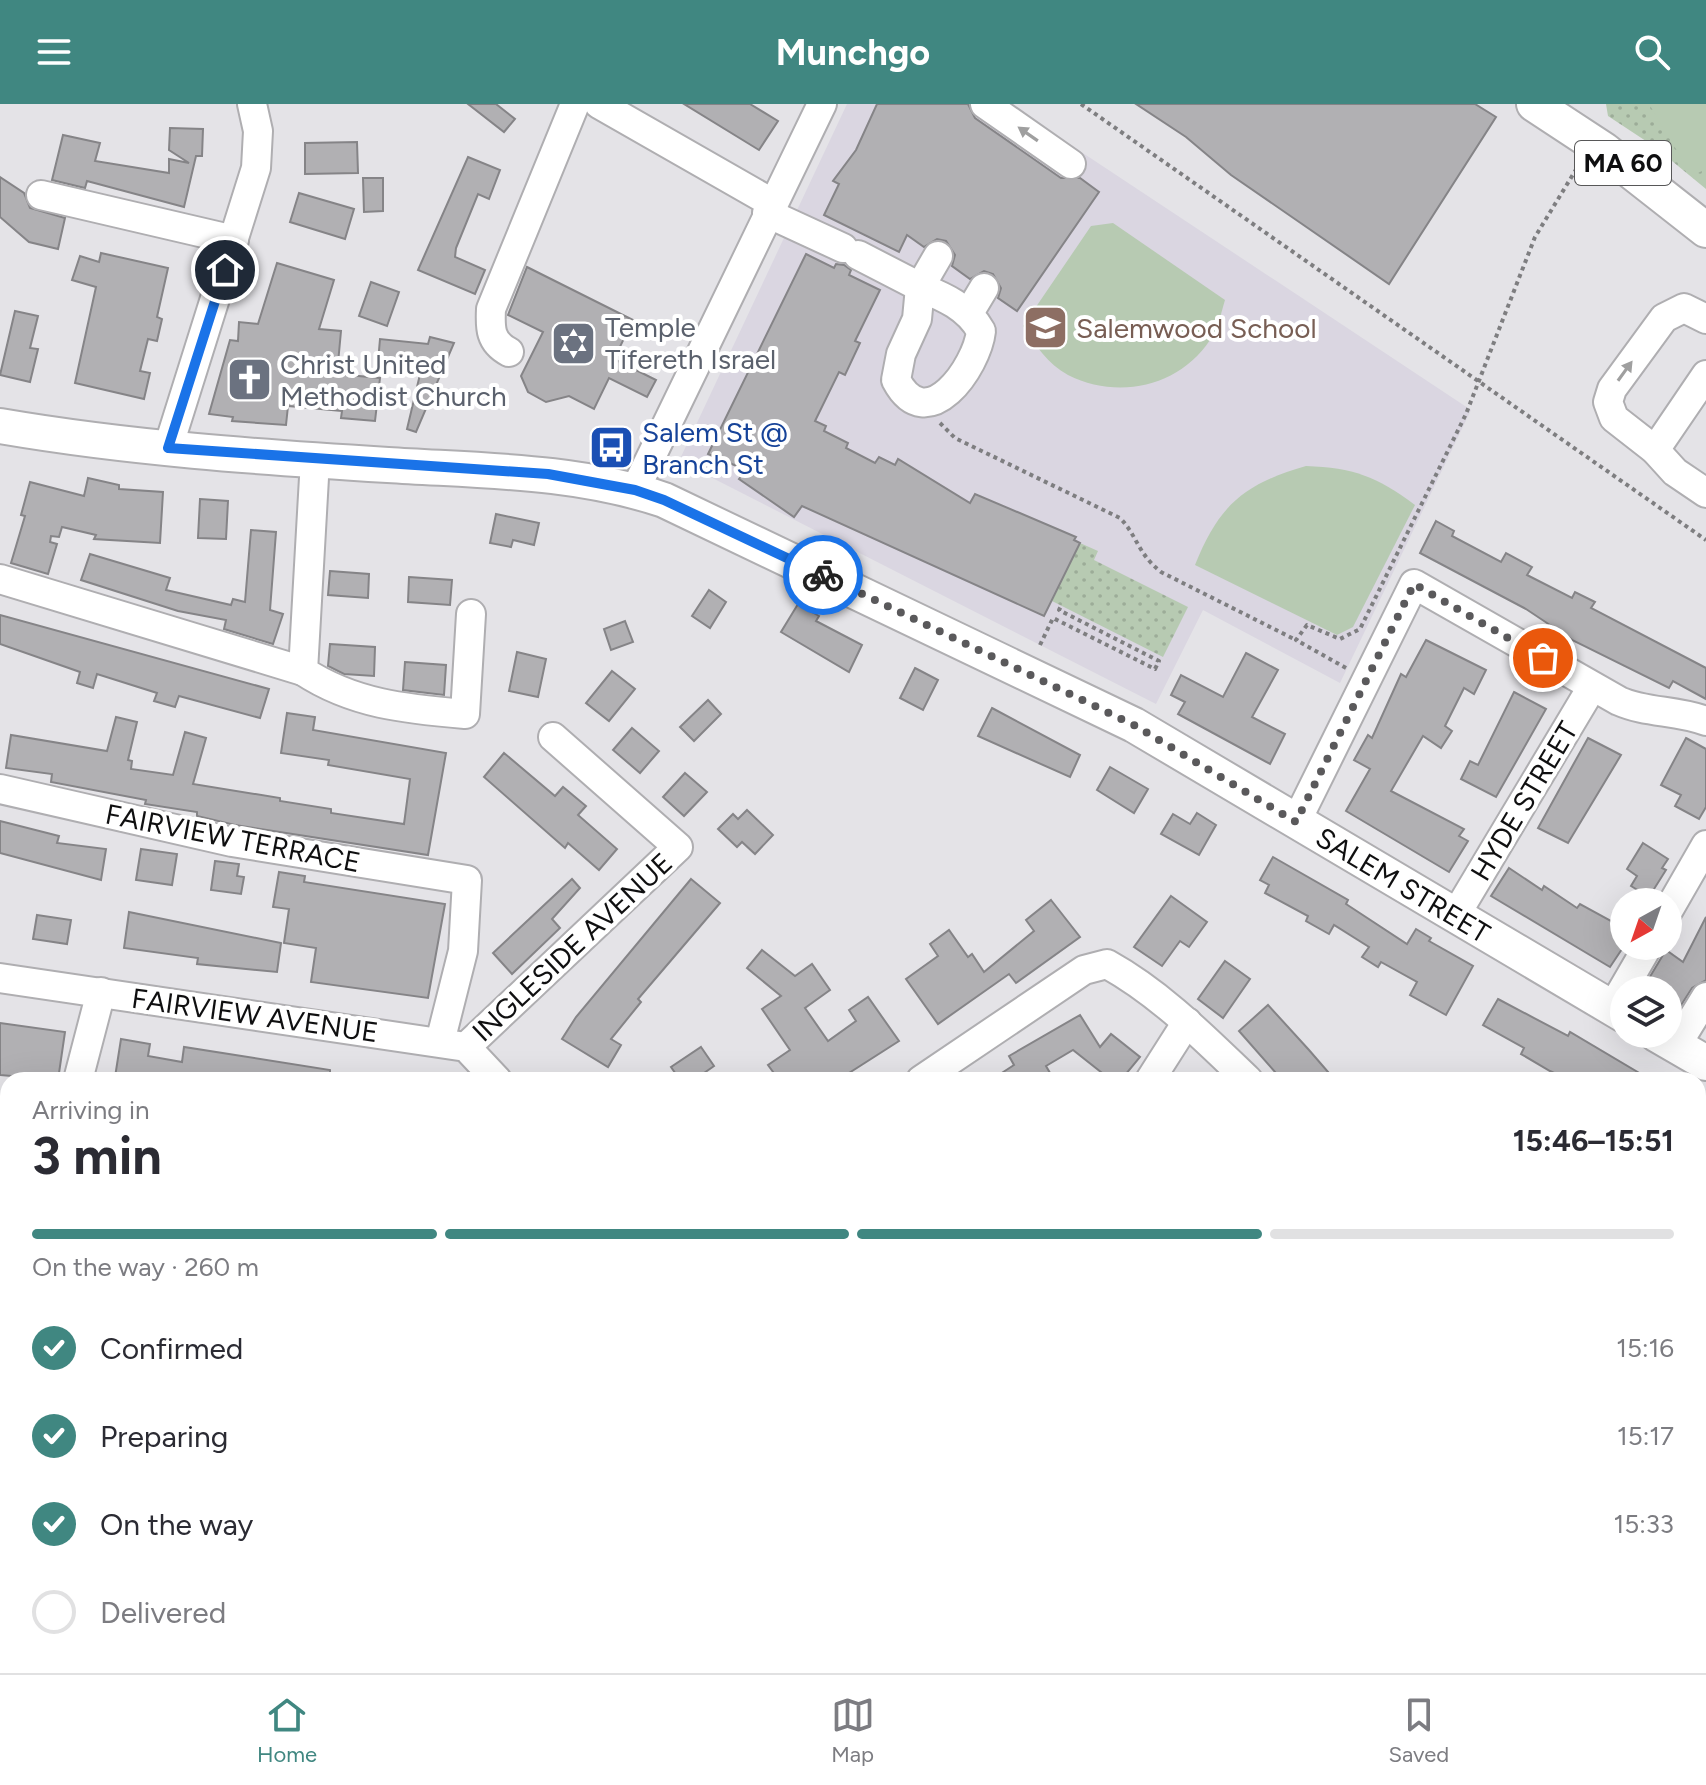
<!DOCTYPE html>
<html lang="en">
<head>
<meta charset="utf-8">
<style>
	body { margin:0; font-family:Figtree,sans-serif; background:#f7f7f7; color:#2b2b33; height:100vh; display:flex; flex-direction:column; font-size:30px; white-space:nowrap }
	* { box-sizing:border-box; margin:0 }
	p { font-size:26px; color:#7c7c81 }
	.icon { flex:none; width:44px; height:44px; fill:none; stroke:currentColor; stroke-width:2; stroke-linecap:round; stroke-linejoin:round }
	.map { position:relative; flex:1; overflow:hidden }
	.sheet { position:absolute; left:0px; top:968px; width:1706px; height:602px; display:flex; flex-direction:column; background:#fff; border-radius:24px 24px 0 0; box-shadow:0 8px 32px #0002 }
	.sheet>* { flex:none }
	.needle { width:52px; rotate:220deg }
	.tools { position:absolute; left:1610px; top:784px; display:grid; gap:16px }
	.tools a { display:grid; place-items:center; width:72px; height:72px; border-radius:50%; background:#fff; box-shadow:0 8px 32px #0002; font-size:40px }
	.pin { position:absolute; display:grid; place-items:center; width:68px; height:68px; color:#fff; margin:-34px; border:4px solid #fff; border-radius:50%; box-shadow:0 2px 8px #0007 }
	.courier { position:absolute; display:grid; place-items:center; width:80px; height:80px; margin:-40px; border:6px solid #1a73e8; border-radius:50%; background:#fff; color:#222; box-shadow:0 2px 10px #0007 }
	.headline em { font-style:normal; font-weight:700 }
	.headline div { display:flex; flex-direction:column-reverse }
	.headline { display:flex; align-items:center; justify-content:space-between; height:136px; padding:0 32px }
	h1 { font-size:52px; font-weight:700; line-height:60px }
	.bar { display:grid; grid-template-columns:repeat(4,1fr); gap:12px 8px; align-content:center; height:96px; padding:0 32px }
	.bar i { height:10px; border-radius:6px; background:#e1e1e2 }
	.bar .on { background:#408781 }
	.bar p { grid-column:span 4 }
	ol { padding:0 32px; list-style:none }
	li { display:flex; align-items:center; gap:24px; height:88px }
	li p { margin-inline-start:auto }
	li .icon { padding:8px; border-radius:50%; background:#408781; color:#fff; stroke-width:4 }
	li:last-child { color:#7c7c81 }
	li i { width:44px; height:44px; border:4px solid #e1e1e2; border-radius:50% }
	header { display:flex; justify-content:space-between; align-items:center; height:104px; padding:0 32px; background:#408781; color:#fff; font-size:36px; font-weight:700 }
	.tabs { display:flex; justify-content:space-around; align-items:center; height:112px; border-top:2px solid #e1e1e2; background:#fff; font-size:22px; color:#7c7c81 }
	.tabs a { display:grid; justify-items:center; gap:4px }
	.tabs .on { color:#408781 }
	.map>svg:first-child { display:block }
	.built { fill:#dad6e1 }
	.park { fill:url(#park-dots) }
	.garden { fill:#b7cab2 }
	.building { fill:#b1b0b3; stroke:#858487; stroke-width:2 }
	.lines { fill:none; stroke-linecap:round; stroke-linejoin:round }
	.minor-casing { stroke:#afaeb1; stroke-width:32 }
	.major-casing { stroke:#afaeb1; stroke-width:38 }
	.path { stroke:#7e7e80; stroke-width:4; stroke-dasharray:4 4; stroke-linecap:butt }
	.minor { stroke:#fff; stroke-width:28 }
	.major { stroke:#fff; stroke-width:34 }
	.oneway { fill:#9f9f9f }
	.done { stroke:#5a595b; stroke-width:8; stroke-dasharray:0 14.4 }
	.route { stroke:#1a73e8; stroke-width:10 }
	.labels { text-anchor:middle; stroke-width:8; stroke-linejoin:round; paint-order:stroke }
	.shield { fill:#fff; stroke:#575758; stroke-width:2 }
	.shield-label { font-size:26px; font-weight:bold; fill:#0f0f10 }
	.worship-label { font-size:28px; fill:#5b616d; stroke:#fff; text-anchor:start }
	.education-label { font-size:28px; fill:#785e54; stroke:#fff; text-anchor:start }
	.transit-label { font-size:28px; fill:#164399; stroke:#fff; text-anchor:start }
	.street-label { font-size:28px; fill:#0f0f10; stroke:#fff }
</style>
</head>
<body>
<header><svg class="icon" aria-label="menu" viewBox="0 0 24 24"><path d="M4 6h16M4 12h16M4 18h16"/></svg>Munchgo<svg class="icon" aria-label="search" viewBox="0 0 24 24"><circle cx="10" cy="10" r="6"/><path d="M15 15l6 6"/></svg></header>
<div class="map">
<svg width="1706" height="1569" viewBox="0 0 1706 1569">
	<defs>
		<pattern id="park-dots" width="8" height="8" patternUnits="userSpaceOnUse" patternTransform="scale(2)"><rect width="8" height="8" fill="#b7cab2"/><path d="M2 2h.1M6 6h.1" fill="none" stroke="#9cac98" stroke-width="1.8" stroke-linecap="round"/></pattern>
	</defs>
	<rect width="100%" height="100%" fill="#e4e3e7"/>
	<!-- built -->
	<path class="built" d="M847,0h162l462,306 -131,273 -137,-73 -47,94 -477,-243z"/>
	<!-- park -->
	<g class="park">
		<path d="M1606,0h100v85l-51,-42 -47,-31z"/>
		<path d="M1080,439l18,8 -4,9 94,47 -25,50 -111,-56z"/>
	</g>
	<!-- garden -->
	<g class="garden">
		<path d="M1649,0h57v65l-14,7z"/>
		<path d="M1113,119l112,77c-4,13 -7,29 -15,40 -31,47 -92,60 -142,35 -20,-11 -33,-30 -45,-49l68,-100z"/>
		<path d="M1306,362c48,2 70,10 109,39l-62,122 -16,8 -142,-70c24,-60 49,-81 111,-99z"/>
	</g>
	<!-- building -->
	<g class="building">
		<path d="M468,0h28l19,15 -11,13z"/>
		<path d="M684,0h66l28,17 -19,29z"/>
		<path d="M877,0h91l7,14 86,60h19l19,14 -82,119 -19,-13 3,-10 -8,-14 -9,-3 -14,8 -18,-13 3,-11 -9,-14 -9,-2 -13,8 -17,-12 -8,17 -75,-37 15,-31 -6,-3 23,-31z"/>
		<path d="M1136,0h339l21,13 -107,167 -158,-109 -45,-38z"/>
		<path d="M170,24l33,1 -1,27h-6l-12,51 -97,-26 -2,7 -33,-8 11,-45 37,8 -5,18 74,12v-14l20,4 -20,-13z"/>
		<path d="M357,38l1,31 -53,1v-31z"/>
		<path d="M468,53l32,13 -11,29 -11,-5 -22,54 -1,9 30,13 -10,24 -57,-24z"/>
		<path d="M0,73l24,16 6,15 35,10 -7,31 -29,-7 -29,-25z"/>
		<path d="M363,74h20v33l-19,1z"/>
		<path d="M299,89l55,16 -9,30 -55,-17z"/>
		<path d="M101,149l67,15 -11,49 5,2 -5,22 -9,-2 -8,32 10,2 -6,26 -69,-16 21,-96 -24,-7 8,-24 19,6z"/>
		<path d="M806,150l28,14 2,-4 8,1 7,5 -2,5 31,15 -25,51 5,2 -15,32 -6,-3 -24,49 11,5 -2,5 24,12 -2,5 29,15 4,-6 16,8 3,-6 72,44 5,-9 101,43 -2,3 6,3 -36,73 -242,-110 -8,11 -55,-38 7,-9 -38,-16z"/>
		<path d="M277,159l57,17 -15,49 22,2 -4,43 43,4 -5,43 -34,-3 1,-7 -54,-5 -2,19 -54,-4 1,-4 -24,-3 21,-74 8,1 1,-19 19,2z"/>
		<path d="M527,163l106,53 -19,39 42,21 -9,17 -38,-19 -15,31 -25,-13 -23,6 -18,-10 -7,-16 22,-44 -35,-17z"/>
		<path d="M371,178l28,10 -12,34 -28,-10z"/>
		<path d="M15,207l23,5 -8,32 8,1 -8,33 -30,-7z"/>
		<path d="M430,233l24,6 -38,89 -9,-3 15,-63 -44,-4 2,-23 48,5z"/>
		<path d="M88,374l31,7v4l44,3 -3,51 -66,-4 2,-4 -34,-8 -3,10 -8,-1 -1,6 7,2 -9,30 -37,-11 14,-47 -4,-1 9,-33 54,14z"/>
		<path d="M200,395l28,2 -2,38 -28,-1z"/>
		<path d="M496,410l43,9 -5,22 -21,-5 -2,7 -21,-4z"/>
		<path d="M1436,417l18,10 -2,5 49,26 5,-9 26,14 -5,8 45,23 3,-6 20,10 -4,6 115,60v31l-33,-18 -4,7 -95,-47 -48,-32 -106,-56z"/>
		<path d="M251,426l25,2 -6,78 13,4 -10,30 -49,-15 2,-9 -48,-9 -97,-31 9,-26 80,24 -4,12 65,15 2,-6 12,3z"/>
		<path d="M330,467l39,3 -1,24 -40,-3z"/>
		<path d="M409,473l43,3 -2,25 -42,-3z"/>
		<path d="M709,486l17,12 -16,26 -18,-12z"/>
		<path d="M798,500l21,12 -3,5 46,24 -13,27 -68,-40z"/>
		<path d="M0,511l269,74 -9,29 -81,-22 -4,11 -21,-6 3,-8 -60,-19 -4,14 -16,-5 3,-11 -80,-28z"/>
		<path d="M625,517l8,21 -22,8 -7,-21z"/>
		<path d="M1426,536l60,30 -12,24 -10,-6 -19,38 7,5 -11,17 -18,-12 -32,55 73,38 -5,7 9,5 -19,31 -103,-61 24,-42 -16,-9 14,-25 4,3 29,-64 5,3z"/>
		<path d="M330,540l45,3 -1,29 -30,-2 -16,-8z"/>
		<path d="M517,548l29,7 -8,38 -29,-6z"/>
		<path d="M1246,549l32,17 -26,47 33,17 -15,30 -92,-50 7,-12 -14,-7 10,-20 42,22z"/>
		<path d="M405,558l41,3 -2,30 -41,-5z"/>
		<path d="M915,564l23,12 -15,30 -23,-12z"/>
		<path d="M612,567l23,18 -26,32 -23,-18z"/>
		<path d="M1514,588l32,17 -50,88 -35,-18 9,-18 8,4z"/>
		<path d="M708,596l13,14 -27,27 -14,-14z"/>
		<path d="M992,604l88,47 -10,22 -92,-41z"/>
		<path d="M287,609l28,4 -2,13 133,23 -18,102 -193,-30 -38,-9v-4l-52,-8 1,-4 -95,-18 1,-8 -46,-6 5,-33 96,16 9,-34 21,5 -9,38 4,1 -1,8 42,6 12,-43 21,6 -13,46 87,14v3l51,8v4l73,11 6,-45 -82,-14 1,-5 -48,-7z"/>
		<path d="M632,624l27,23 -19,22 -27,-23z"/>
		<path d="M1588,634l33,17 -53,88 -30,-15z"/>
		<path d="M1686,634l20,11v58l-7,12 -24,-13 6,-11 -20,-10z"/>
		<path d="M504,649l51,43 8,-9 23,19 -8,9 39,34 -18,21 -31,-27 -3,5 -81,-71z"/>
		<path d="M1110,663l38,22 -14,24 -37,-23z"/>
		<path d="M685,669l22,19 -23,24 -21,-19z"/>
		<path d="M747,706l26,25 -18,19 -13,-12 -5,5 -19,-18 15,-15 5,5z"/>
		<path d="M1197,709l19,12 -17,30 -38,-21 12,-20 17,10z"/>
		<path d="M0,717l59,15 -2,7 49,6 -5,31 -101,-27z"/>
		<path d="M1643,739l25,16 -6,9 4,2 -17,27 -18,-11 6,-10 -10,-7z"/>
		<path d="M141,745l36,5 -5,31 -36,-5z"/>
		<path d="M1273,753l75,43 -2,4 61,40 9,-15 15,9 -2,3 44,25 -27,49 -36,-20 7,-13 -36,-20 -3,5 -16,-10 7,-10 -35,-22 -5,9 -23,-13 2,-5 -43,-23 4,-8 -9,-5z"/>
		<path d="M215,757l24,3 -2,12 7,1 -3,17 -30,-4z"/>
		<path d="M1509,764l33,22 2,-4 33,22 3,-4 44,24v18l-14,21 -119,-71z"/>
		<path d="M279,768l26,4 -1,6 141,22 -17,94 -117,-16 5,-34 -32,-5 5,-34 -16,-2z"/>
		<path d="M572,775l8,9 -28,31 8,9 -48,46 -19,-21z"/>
		<path d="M691,775l29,24 -82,96 3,3 -30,37 10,6 -13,22 -46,-28 14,-22z"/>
		<path d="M1171,792l36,26 -18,25 -9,-6 -18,25 -28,-19z"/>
		<path d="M1051,796l29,37 -64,46 -7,-9 -71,50 -32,-45 32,-23 -8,-12 19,-14 19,27 4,-3 12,18 50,-41 -8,-11z"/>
		<path d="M129,808l152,31 -4,29 -80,-8 1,-6 -74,-10z"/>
		<path d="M37,811l34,5 -4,24 -34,-5z"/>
		<path d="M1706,813v63l-14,8 -14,22 -10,-7v-13h-26l24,-40 17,12z"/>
		<path d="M762,846l33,26 17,-12 18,26 -25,18 23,33 28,-20 -7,-11 19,-13 31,44 -61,39h-59l-11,-15 22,-15 -28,-41 19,-13 -34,-28z"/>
		<path d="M1225,857l25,18 -27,39 -25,-19z"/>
		<path d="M1498,895l70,37 2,-4 81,48h-83l-18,-9 -29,-17 3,-6 -41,-23z"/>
		<path d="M1268,901l41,45 26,30h-53l-43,-49z"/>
		<path d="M1080,911l20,32 11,-13 29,23 -19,23h-10l-38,-30 -27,16 4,7 -12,7h-47l23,-15 -5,-9z"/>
		<path d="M0,919l65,9 -7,48 -58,-5z"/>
		<path d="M121,935l29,5 -2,12 34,6 2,-15 146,23v10h-151l-33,-6 -1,6 -30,-3z"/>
		<path d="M701,943l13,19 -20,14h-14l-9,-13z"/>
	</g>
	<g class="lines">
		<defs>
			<g id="minor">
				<path d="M599,0l173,99"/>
				<path d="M985,0l86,60"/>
				<path d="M41,91l193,45"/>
				<path d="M767,109l76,35"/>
				<path d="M858,151l62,32 18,-31"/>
				<path d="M920,183c24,10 48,20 61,44 -4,36 -54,108 -85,49l5,-26 16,-35z"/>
				<path d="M969,209l15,-25"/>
				<path d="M1706,215l-22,-11 -20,10 -52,71 -4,13 6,16 41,32 20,22 31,21"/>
				<path d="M509,248c-19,-10 -19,-24 -18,-43l84,-205"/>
				<path d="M168,344l88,-280 2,-37 -6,-27"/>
				<path d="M1655,346l51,-75"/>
				<path d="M315,356l-12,211c50,33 103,38 162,43l6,-100"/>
				<path d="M635,386l187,-386"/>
				<path d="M0,475l303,92"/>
				<path d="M0,685l232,53 235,38 -4,71 -23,91"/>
				<path d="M1296,718l118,-238 205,117c27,12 58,9 87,20"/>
				<path d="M1668,807l38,-66"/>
				<path d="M1455,812l137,-229"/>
				<path d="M0,874l466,69 31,33"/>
				<path d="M1612,904l36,-62"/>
				<path d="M1676,942l30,-49"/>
				<path d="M466,943l212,-200 -125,-110"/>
				<path d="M78,976l23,-88"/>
				<path d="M921,976l163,-110 23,-6c54,30 97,74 141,116"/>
				<path d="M1150,976l37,-58"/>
				<path d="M1698,1060l8,-9"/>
				<path d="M0,1515l8,5"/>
				<path d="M1698,1532l8,6"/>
				<path d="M80,1562l13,7"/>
				<path d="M996,1562l2,7"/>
				<path d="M1434,1562l8,7"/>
				<path d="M412,1569l3,-7"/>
				<path d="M559,1569l18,-7"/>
				<path d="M1501,1569l5,-7"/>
			</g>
			<g id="major">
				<path d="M1534,0l70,46 102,80"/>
				<path d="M0,322c128,22 258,31 388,39 93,6 187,5 276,35l470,225 490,290"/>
				<path d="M1656,930l50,29"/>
			</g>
		</defs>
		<!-- minor casing -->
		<use href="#minor" class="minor-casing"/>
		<!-- major casing -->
		<use href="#major" class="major-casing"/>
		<!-- path -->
		<g class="path">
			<path d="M1081,0l625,436"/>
			<path d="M940,319l15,15 165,80c17,17 17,35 41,54l135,68"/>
			<path d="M1040,541l13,-27 102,51 4,-8 -100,-51 2,-4"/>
			<path d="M1346,564l-50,-28 11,-15 33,14 20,-10 106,-215 69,-177 45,-74"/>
		</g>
		<!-- minor -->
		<use href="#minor" class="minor"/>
		<!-- major -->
		<use href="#major" class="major"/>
	</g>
	<!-- one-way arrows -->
	<defs><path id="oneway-solid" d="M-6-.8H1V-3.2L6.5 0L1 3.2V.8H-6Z" transform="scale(2)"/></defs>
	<g class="oneway">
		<use href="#oneway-solid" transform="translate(1028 30) rotate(-145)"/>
		<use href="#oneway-solid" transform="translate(1625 267) rotate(-54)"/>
	</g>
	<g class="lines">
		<!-- done -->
		<path class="done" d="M823,471l311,150 162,97 118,-238 129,74"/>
		<!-- route -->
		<path class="route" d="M225,166l-57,178 380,26 87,16 29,10 159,75"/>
	</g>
	<!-- icons -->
	<defs>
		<symbol id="school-square" viewBox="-11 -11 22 22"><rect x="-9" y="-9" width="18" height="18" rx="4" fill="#8d6e63" stroke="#fff"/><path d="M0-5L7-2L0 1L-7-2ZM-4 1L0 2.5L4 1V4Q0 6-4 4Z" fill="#fff"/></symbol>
		<symbol id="synagogue-square" viewBox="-11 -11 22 22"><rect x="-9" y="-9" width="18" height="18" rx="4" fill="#6b7280" stroke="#fff"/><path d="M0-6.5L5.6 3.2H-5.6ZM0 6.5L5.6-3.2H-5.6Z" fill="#fff"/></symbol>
		<symbol id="church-square" viewBox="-11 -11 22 22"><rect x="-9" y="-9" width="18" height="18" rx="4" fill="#6b7280" stroke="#fff"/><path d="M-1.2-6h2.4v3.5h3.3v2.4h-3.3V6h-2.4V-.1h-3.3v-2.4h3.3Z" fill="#fff"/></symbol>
		<symbol id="bus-square" viewBox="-11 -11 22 22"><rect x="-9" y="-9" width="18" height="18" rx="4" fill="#1a4fb4" stroke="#fff"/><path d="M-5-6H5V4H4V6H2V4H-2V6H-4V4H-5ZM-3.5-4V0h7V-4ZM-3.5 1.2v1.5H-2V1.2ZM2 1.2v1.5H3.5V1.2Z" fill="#fff"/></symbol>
	</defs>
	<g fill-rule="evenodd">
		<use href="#school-square" x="1020" y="198" width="51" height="51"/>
		<use href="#synagogue-square" x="548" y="214" width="51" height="51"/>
		<use href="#church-square" x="224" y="250" width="51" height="51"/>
		<use href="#bus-square" x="586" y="318" width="51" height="51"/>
	</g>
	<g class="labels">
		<!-- shield labels -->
		<rect class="shield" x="1575" y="37" width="96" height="44" rx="6"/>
		<g class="shield-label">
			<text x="1623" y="68">MA 60</text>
		</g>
		<!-- worship labels -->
		<g class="worship-label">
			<text x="605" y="233">Temple<tspan x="605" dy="32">Tifereth Israel</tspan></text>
			<text x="280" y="270">Christ United<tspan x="280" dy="32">Methodist Church</tspan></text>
		</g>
		<!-- education labels -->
		<g class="education-label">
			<text x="1076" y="234">Salemwood School</text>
		</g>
		<!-- transit labels -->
		<g class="transit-label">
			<text x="642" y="338">Salem St @<tspan x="642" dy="32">Branch St</tspan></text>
		</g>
		<!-- street labels -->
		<g class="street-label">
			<text transform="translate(1524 697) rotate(-59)" y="10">HYDE STREET</text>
			<text transform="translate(233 734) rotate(11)" y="10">FAIRVIEW TERRACE</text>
			<text transform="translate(1403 781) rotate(31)" y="10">SALEM STREET</text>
			<text transform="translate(572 843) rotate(-43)" y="10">INGLESIDE AVENUE</text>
			<text transform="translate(255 911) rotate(8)" y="10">FAIRVIEW AVENUE</text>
		</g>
	</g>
</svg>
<div class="tools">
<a><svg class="needle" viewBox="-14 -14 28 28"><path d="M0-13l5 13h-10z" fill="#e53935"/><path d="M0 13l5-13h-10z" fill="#7c7c81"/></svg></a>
<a><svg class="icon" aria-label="layers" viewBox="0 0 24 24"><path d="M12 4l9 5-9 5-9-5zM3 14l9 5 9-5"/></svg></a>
</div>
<div class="pin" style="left:1543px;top:554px;background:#ea580c"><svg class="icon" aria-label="bag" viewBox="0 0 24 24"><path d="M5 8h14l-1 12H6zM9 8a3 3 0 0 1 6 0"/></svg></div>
<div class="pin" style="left:225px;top:166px;background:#1f2937"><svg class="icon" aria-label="home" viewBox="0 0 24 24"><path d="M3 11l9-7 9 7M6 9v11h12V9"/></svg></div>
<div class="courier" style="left:823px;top:471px"><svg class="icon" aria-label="bike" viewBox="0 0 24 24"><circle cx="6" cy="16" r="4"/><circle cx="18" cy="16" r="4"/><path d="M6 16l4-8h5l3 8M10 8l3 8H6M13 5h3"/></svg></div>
<section class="sheet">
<div class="headline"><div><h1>3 min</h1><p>Arriving in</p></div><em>15:46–15:51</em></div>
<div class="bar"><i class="on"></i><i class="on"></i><i class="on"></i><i></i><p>On the way · 260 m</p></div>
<ol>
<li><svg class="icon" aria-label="check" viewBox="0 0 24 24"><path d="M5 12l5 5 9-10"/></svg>Confirmed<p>15:16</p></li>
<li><svg class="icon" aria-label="check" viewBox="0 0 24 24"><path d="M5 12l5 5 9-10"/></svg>Preparing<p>15:17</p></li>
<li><svg class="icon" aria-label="check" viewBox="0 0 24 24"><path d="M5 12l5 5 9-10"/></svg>On the way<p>15:33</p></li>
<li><i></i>Delivered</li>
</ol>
</section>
</div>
<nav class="tabs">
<a class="on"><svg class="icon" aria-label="home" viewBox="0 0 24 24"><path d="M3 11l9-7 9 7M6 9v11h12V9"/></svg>Home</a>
<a><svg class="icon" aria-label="map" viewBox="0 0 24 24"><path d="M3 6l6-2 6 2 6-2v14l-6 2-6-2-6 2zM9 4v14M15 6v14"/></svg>Map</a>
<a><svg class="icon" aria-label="saved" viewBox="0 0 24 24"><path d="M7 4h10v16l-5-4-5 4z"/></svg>Saved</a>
</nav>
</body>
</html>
